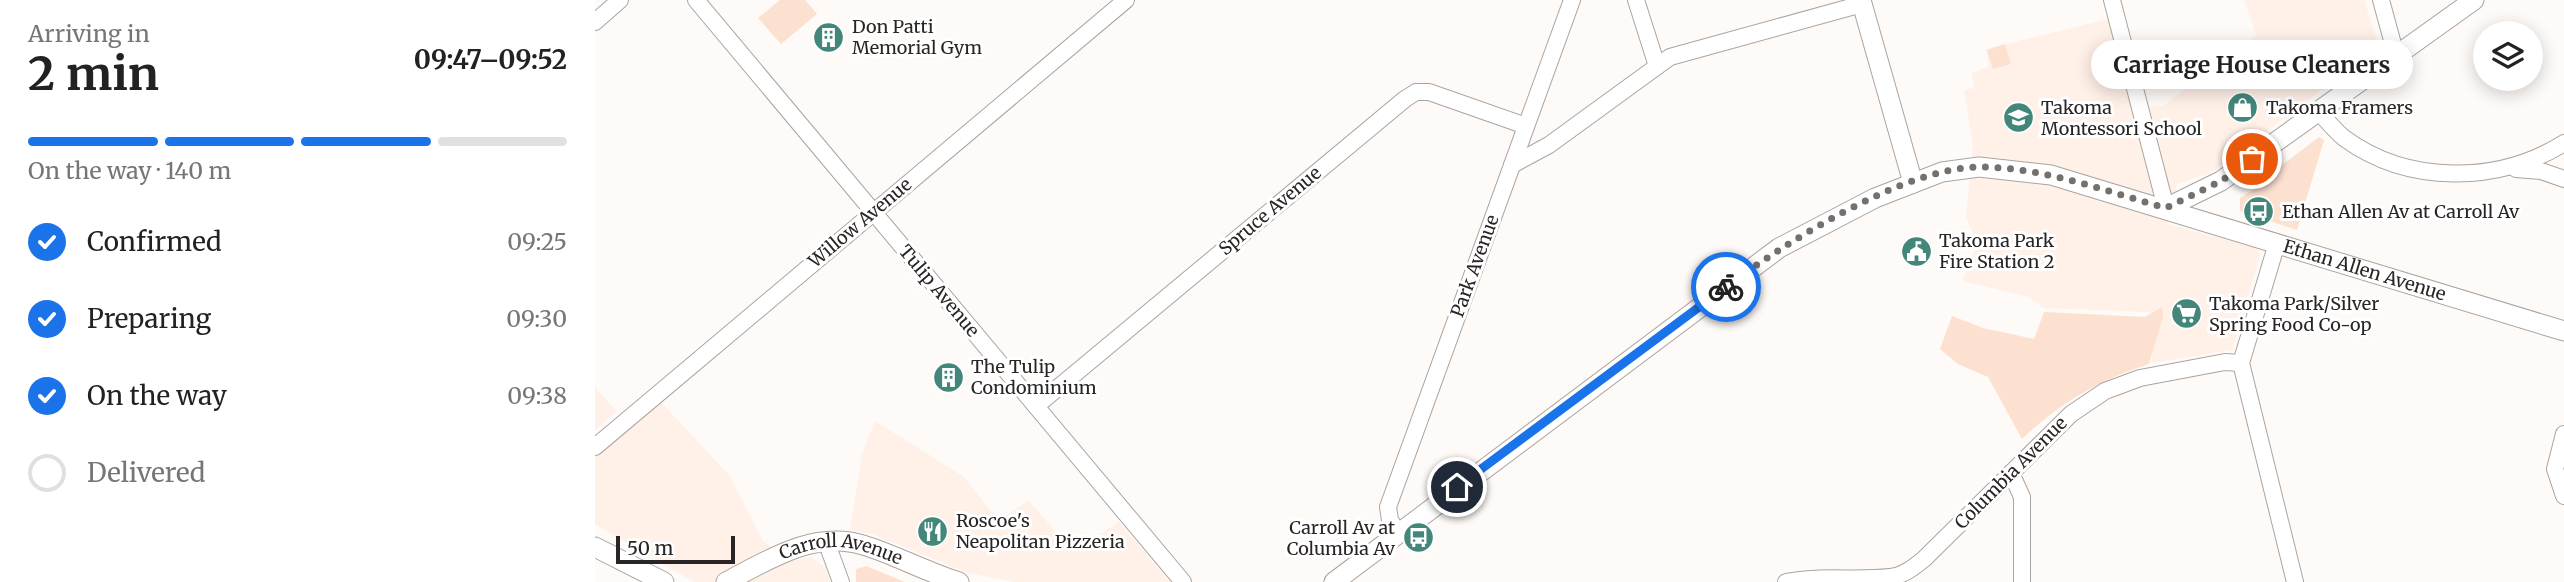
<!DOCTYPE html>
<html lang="en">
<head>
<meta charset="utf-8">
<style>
	body { margin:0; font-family:Merriweather,serif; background:#f6f6f6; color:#222; height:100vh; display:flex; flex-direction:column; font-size:26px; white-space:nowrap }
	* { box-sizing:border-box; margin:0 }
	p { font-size:23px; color:#767676 }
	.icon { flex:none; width:38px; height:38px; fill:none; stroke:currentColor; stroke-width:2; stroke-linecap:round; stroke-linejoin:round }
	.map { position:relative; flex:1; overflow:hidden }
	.side { display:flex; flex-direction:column; background:#fff; width:595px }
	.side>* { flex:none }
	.controls { position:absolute; left:1878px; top:21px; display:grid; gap:14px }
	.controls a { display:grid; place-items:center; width:70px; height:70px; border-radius:50%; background:#fff; box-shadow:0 4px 18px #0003; font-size:35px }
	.scale { position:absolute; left:21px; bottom:18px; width:119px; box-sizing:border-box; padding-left:7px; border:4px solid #282524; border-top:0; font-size:19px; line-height:24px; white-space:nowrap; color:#282524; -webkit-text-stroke:5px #fff; paint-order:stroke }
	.pin { position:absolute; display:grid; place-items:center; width:60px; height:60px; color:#fff; margin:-30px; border:4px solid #fff; border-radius:50%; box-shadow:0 2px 7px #0007 }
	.courier { position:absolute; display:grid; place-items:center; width:70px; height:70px; margin:-35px; border:5px solid #1a73e8; border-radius:50%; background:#fff; color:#222; box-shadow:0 2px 9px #0007 }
	.bubble { position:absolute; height:49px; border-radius:24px; background:#fff; box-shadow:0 4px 18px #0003; font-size:23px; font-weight:700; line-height:49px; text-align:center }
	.head em { font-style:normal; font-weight:700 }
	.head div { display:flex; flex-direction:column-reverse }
	.head { display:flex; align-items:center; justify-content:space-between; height:119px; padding:0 28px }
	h1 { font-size:46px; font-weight:700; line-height:52px }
	.bar { display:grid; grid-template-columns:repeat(4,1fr); gap:10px 7px; align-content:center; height:84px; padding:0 28px }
	.bar i { height:9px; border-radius:5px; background:#e0e0e0 }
	.bar .selected { background:#1a73e8 }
	.bar p { grid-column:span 4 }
	ol { padding:0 28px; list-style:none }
	li { display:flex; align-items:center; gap:21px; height:77px }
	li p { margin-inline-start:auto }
	li .icon { padding:7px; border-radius:50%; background:#1a73e8; color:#fff; stroke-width:4 }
	li:last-child { color:#767676 }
	li i { width:38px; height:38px; border:4px solid #e0e0e0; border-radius:50% }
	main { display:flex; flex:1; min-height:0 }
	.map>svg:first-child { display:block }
	.built { fill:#fff0e8 }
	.green { fill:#fce0d0 }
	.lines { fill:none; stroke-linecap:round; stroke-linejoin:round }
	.minor-casing { stroke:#aaa4a0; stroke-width:18 }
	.major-casing { stroke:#aaa4a0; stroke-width:21 }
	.minor { stroke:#fff; stroke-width:16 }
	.major { stroke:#fff; stroke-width:19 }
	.done { stroke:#73706e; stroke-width:7; stroke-dasharray:0 12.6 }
	.route { stroke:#1a73e8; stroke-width:9 }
	.labels { text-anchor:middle; stroke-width:6; stroke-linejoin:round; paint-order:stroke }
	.poi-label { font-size:18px; fill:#282524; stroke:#fff; text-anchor:start }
	.street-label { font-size:18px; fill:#282524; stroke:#fff }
</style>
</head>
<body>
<main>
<section class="side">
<div class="head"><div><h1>2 min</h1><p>Arriving in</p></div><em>09:47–09:52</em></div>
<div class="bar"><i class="selected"></i><i class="selected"></i><i class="selected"></i><i></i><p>On the way · 140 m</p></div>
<ol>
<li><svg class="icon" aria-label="check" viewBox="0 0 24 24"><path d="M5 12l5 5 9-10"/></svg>Confirmed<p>09:25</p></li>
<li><svg class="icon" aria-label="check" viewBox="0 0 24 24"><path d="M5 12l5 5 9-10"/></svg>Preparing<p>09:30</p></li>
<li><svg class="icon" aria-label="check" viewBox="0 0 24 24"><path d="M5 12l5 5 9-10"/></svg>On the way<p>09:38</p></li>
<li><i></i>Delivered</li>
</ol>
</section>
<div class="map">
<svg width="1969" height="582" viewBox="0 0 1969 582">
	<rect width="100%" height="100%" fill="#fefaf7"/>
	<!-- built -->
	<g class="built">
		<path d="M1649,0h120l15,46 -165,125 -37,13 -10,40 89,24 4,8 -28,94 -81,13 9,-44 -12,-7 -105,-4 -14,-11 -67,-16 15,-37 -11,-28 7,-72 -9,-54 10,-2 -3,-15 18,-7 -3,-17 122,-30 26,90 29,-3 93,-71z"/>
		<path d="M0,387l21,24 -21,19z"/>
		<path d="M64,400l70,75 34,66 29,20 19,-4 14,10 5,15h-136l-99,-58v-68z"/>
		<path d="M280,421l88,55 36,45 29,-21 36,41 10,-7 12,10 33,-22 51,60h-156l-46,-9 -96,-39 -22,-4 12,-76z"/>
	</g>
	<!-- green -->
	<g class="green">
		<path d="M185,0h25l12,14 -36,30 -23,-26z"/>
		<path d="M1410,44l6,20 -18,5 -6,-19z"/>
		<path d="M1724,137l5,3 -27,90 -57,-19v-13l39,-24 3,-9z"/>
		<path d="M1567,307l1,10 -14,47c-50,16 -89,39 -127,75l-34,-62 -30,-13 -18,-15 12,-33 31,12 51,11 10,-27 101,5z"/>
		<path d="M271,566l39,16h-49v-13z"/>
	</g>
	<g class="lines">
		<defs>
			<g id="minor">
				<path d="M101,0l487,582"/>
				<path d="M1041,0l21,66"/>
				<path d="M1517,0l54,208"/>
				<path d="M1786,0l15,55"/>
				<path d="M0,22l25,-22"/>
				<path d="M1723,111c8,8 17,20 26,27 64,47 155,46 220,5"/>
				<path d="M917,165l37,-20 121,-88 192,-53"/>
				<path d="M1921,169l25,2 23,8"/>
				<path d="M1682,243l-36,120 54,219"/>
				<path d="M441,406l369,-307 11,-7h13l97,34"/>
				<path d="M1969,434l-9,35 9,27"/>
				<path d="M0,447l531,-447"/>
				<path d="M1416,473l11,24v85"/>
				<path d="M802,531l-7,-11 -2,-13 184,-507"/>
				<path d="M231,541l15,41"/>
				<path d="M1191,582c36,-7 69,-1 104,-5 13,-1 24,-10 34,-18l147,-145 34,-23 35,-13 85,-16 16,1"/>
			</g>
			<g id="major">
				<path d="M1266,0l52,183"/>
				<path d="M1571,208l55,-27 253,-181"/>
				<path d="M0,547l69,35"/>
				<path id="s1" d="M131,582c42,-22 88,-52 137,-37 33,10 63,27 96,37"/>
				<path id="s2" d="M739,582l445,-334 96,-50 67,-26 37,-5 72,8 513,156"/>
			</g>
		</defs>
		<!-- minor casing -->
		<use href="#minor" class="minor-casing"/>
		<!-- major casing -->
		<use href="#major" class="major-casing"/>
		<!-- minor -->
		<use href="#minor" class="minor"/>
		<!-- major -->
		<use href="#major" class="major"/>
	</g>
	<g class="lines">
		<!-- done -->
		<path class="done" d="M1131,287c60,-45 177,-119 253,-120 64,0 126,24 187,41l55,-27 31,-22"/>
		<!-- route -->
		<path class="route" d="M862,487l269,-200"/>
	</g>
	<!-- icons -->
	<defs>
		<symbol id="building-disc" viewBox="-11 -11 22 22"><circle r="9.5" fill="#43867a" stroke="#fff"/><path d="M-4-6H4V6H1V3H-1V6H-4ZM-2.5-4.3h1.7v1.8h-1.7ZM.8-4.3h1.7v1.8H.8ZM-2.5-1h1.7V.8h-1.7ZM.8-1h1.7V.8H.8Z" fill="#fff"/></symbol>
		<symbol id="shop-disc" viewBox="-11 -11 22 22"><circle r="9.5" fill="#43867a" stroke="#fff"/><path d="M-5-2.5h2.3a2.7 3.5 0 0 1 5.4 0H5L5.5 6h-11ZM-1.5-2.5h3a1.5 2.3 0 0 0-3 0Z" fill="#fff"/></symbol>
		<symbol id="school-disc" viewBox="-11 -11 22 22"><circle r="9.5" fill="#43867a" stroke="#fff"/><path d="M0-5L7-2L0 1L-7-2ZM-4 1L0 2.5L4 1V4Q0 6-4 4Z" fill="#fff"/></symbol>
		<symbol id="bus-disc" viewBox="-11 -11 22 22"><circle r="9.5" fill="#43867a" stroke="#fff"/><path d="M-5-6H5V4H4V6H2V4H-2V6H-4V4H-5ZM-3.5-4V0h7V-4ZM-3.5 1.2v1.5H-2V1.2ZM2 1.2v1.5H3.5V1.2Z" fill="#fff"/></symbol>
		<symbol id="civic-disc" viewBox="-11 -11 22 22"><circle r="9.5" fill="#43867a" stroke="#fff"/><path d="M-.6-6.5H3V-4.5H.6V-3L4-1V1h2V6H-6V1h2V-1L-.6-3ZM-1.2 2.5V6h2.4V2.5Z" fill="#fff"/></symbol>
		<symbol id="supermarket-disc" viewBox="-11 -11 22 22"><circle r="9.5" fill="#43867a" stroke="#fff"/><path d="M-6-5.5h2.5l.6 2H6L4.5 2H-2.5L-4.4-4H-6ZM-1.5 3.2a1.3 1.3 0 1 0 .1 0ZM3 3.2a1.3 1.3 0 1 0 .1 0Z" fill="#fff"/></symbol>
		<symbol id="restaurant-disc" viewBox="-11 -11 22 22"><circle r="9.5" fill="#43867a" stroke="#fff"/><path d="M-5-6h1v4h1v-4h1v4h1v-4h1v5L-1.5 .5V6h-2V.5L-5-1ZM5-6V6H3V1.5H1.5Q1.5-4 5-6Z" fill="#fff"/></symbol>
	</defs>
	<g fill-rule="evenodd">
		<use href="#building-disc" x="216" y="20" width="35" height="35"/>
		<use href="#shop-disc" x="1630" y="90" width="35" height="35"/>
		<use href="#school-disc" x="1406" y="100" width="35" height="35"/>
		<use href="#bus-disc" x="1646" y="194" width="35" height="35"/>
		<use href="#civic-disc" x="1304" y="234" width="35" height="35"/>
		<use href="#supermarket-disc" x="1574" y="296" width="35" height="35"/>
		<use href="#building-disc" x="336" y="360" width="35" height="35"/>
		<use href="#restaurant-disc" x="320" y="514" width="35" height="35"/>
		<use href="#bus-disc" x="806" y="520" width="35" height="35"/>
	</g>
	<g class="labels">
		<!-- poi labels -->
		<g class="poi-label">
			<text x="257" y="33">Don Patti<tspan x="257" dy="21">Memorial Gym</tspan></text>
			<text x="1446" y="114">Takoma<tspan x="1446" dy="21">Montessori School</tspan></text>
			<text x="1671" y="114">Takoma Framers</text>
			<text x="1687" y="218">Ethan Allen Av at Carroll Av</text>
			<text x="1344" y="247">Takoma Park<tspan x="1344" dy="21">Fire Station 2</tspan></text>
			<text x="1614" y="310">Takoma Park/Silver<tspan x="1614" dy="21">Spring Food Co-op</tspan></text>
			<text x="376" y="373">The Tulip<tspan x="376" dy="21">Condominium</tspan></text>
			<text x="361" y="527">Roscoe's<tspan x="361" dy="21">Neapolitan Pizzeria</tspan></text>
			<text x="800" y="534" text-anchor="end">Carroll Av at<tspan x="800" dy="21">Columbia Av</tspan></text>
		</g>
		<!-- street labels -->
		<g class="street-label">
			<text transform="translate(675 211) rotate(-40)" y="6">Spruce Avenue</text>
			<text transform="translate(265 223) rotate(-40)" y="6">Willow Avenue</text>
			<text transform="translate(880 266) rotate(-70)" y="6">Park Avenue</text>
			<text dy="6" stroke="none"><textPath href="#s2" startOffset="1174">Ethan Allen Avenue</textPath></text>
			<text transform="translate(344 291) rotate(50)" y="6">Tulip Avenue</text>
			<text transform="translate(1416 473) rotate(-45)" y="6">Columbia Avenue</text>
			<text dy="6" stroke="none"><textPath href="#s1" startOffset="124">Carroll Avenue</textPath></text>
		</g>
	</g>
</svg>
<div class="controls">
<a><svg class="icon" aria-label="layers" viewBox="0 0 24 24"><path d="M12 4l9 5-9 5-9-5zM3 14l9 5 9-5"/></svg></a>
</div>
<div class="scale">50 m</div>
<div class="pin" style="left:1657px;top:159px;background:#ea580c"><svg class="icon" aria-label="bag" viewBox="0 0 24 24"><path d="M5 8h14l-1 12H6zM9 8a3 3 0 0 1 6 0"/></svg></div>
<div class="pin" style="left:862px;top:487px;background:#1f2937"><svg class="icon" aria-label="home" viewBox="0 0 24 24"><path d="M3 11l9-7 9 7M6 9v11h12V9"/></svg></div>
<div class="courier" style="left:1131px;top:287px"><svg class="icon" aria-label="bike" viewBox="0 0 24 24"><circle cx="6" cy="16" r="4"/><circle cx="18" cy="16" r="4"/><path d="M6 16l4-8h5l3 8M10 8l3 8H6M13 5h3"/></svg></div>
<div class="bubble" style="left:1496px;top:40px;width:322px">Carriage House Cleaners</div>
</div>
</main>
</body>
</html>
